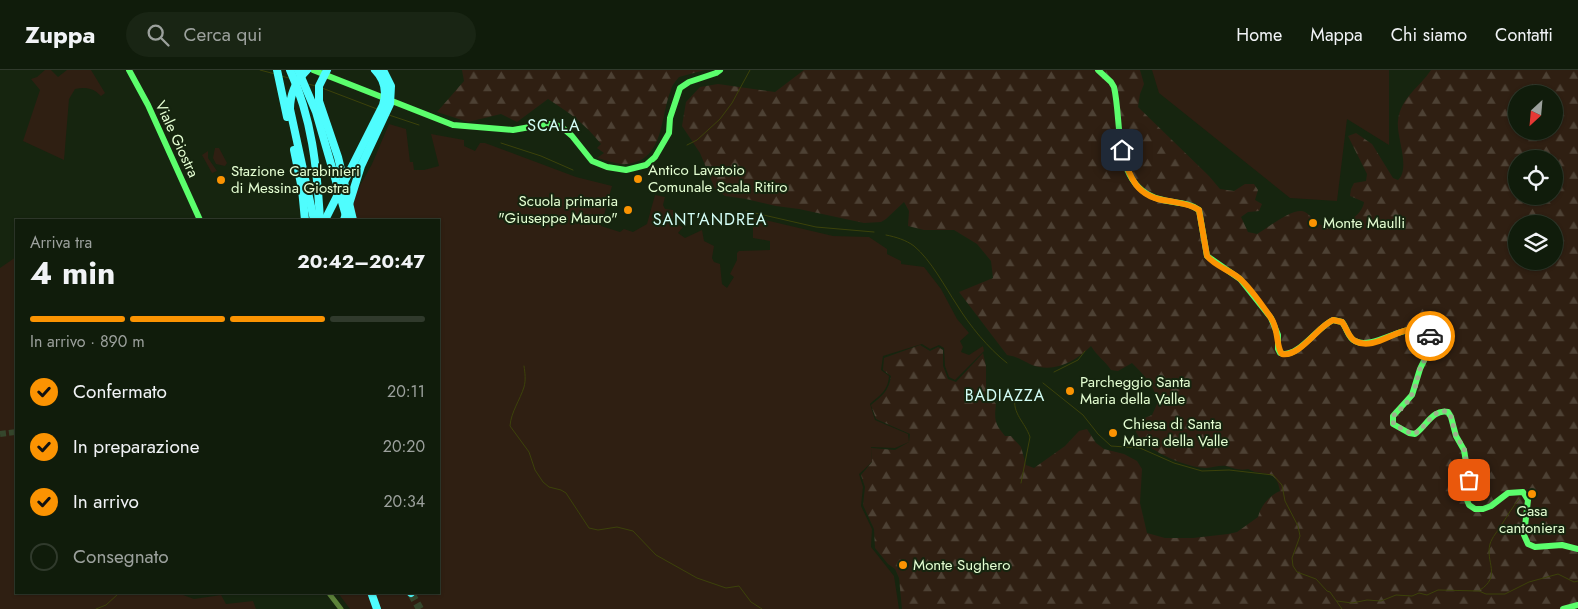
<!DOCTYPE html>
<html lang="it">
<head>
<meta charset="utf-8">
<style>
	body { margin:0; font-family:Jost,sans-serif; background:#192514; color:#f1f3f6; height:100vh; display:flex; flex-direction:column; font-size:19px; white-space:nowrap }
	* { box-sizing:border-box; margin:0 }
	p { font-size:16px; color:#9ca19d }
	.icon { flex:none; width:28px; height:28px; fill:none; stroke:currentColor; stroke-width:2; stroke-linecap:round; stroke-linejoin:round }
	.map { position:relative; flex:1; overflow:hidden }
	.side { position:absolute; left:15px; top:149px; width:425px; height:375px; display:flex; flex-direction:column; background:#101c0b; border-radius:0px; box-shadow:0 1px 4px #0004,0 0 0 1px #303a2c }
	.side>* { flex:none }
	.needle { width:32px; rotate:206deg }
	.controls { position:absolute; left:1508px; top:15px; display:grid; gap:10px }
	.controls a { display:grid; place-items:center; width:55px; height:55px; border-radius:50%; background:#101c0b; box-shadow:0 1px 4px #0004,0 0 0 1px #303a2c; font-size:25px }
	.pin { position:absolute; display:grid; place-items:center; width:42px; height:42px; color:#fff; margin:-21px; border-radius:10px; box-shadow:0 2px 8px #0006 }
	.courier { position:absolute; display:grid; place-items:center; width:50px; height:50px; margin:-25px; border:4px solid #fb9302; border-radius:50%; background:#fff; color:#222; box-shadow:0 1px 6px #0007 }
	.head em { font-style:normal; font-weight:700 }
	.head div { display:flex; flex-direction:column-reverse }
	.head { display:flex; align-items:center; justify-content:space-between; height:85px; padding:0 15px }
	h1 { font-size:32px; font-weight:700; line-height:38px }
	.bar { display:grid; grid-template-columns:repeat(4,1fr); gap:8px 5px; align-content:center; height:60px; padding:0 15px }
	.bar i { height:6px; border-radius:4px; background:#303a2c }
	.bar .on { background:#fb9302 }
	.bar p { grid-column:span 4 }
	ol { padding:0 15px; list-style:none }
	li { display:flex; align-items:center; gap:15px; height:55px }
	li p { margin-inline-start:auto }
	li .icon { padding:5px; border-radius:50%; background:#fb9302; color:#111; stroke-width:4 }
	li:last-child { color:#9ca19d }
	li i { width:28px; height:28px; border:2px solid #303a2c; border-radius:50% }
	header { display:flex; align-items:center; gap:30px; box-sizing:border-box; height:70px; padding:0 25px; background:#101c0b; border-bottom:1px solid #303a2c }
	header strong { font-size:24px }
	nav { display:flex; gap:28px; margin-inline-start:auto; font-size:18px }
	.search { width:350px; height:45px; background:#192514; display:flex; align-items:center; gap:12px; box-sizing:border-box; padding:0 18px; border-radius:28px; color:#9ca19d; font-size:19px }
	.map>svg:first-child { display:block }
	.green { fill:#2f1f12 }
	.forest { fill:url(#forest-firs); fill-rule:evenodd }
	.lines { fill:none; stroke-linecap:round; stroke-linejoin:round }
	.stream { stroke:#3c420a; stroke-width:1 }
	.major-tunnel { stroke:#35462c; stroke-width:6; stroke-dasharray:6 3; stroke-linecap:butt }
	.highway-tunnel { stroke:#35462c; stroke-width:8; stroke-dasharray:8 4; stroke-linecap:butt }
	.minor { stroke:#5d833a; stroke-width:5 }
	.major { stroke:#5bfe6c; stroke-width:6 }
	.highway { stroke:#4ffdfe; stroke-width:8 }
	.highway-bridge { stroke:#4ffdfe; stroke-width:8 }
	.done { stroke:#9db38e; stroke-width:5; stroke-dasharray:0 9 }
	.route { stroke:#fb9302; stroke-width:6 }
	.poi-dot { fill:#fb9302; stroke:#16250f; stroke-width:2 }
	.labels { text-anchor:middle; stroke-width:4; stroke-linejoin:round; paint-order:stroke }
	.street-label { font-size:15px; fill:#e5ffd3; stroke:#16250f }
	.poi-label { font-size:15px; fill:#e5ffd3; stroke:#16250f; text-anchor:start }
	.neighbourhood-label { font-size:16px; letter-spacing:1px; fill:#d5fff8; stroke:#16250f }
</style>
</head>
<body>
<header>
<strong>Zuppa</strong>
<div class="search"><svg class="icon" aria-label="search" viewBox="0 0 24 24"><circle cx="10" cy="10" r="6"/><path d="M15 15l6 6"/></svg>Cerca qui</div>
<nav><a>Home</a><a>Mappa</a><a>Chi siamo</a><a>Contatti</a></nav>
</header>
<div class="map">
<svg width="1578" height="539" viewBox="0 0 1578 539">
	<defs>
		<pattern id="forest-firs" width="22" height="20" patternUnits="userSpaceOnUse" patternTransform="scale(1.25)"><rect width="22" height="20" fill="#2f1f12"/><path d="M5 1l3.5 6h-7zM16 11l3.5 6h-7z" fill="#4d4134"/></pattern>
	</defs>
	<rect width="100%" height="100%" fill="#16250f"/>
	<!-- green -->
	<g class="green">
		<path d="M45,0h6l7,7 9,-7h24l14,23 -4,3c-8,-8 -15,-9 -26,-7l-6,10 -5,61 -41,-19 17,-51 -9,-11 6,-2z"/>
		<path d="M1152,0h237v75l-42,-26 -10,82 -47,-3 -131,-105z"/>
		<path d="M389,54l17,5 4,33h3l1,8h10l15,-4 -8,-32 33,6v6l11,5 5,-8h5l91,34 36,9 -11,40 19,6 4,-3 9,3 14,-8 8,-29 10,2 -2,8 2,4 8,1v13l10,4 -5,6 7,5 17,-8 2,11 10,5 -2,12 2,4 6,2 2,20 5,4 7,-11 -4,-3 7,-14v-7l2,-2 31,-1v-9l-17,-3v-21l80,19 36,1 18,12v5l14,7v3l23,3 17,22 16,30 12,14 -9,8 3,6 -2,5 8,3 14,-9 1,5 -29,29 -6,-3 -4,-11 -1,-18 -5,-3 -9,4 -8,-5 -39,12 -2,14 8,6c-1,15 -9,19 -19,28l5,16 33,14 1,8 -14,6 -24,-1 1,15 -13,12 4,13 -2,19 11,23 -1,18 23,29 5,33h-549l-12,-16 101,-1v-372h-91l8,-27 16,-29z"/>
		<path d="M215,78h4l8,15 -2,3 -9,-2 -3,-6z"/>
		<path d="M208,81v7l9,13 -5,2 -10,-18z"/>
		<path d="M16,187v335h159l19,7 27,-4 5,9 27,-3 3,8h-256v-341z"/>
	</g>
	<!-- forest -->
	<g class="forest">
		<path d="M462,0h243l-26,7c-3,4 -7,8 -8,13 -11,26 -6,70 -44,74 -9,1 -21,-4 -30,-6l7,-5 -7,-5 4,-4c-16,-20 -31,-31 -53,-45l-31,23 -16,-8 -33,8 -31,-10 27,-31z"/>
		<path d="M804,0h336l4,14 -4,10 -2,13 71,69 11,13 14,2 11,-7h9l4,6 -3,10 7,4 -3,7 -11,1 -7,5 7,15 9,2c11,-6 32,-24 45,-23 7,1 10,9 15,12 15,10 45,-4 47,-21l-14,-6 1,-7 3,-6 12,-2 1,-7 -19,-38 8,-3 16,11 21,34 5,2c13,-12 -2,-43 0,-59 2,-23 22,-34 33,-51h147v539h-676l-3,-31 -4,-9 -7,-5 -13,-16 -1,-19 -11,-24 2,-18 -4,-12 11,-13 -1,-14 24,2 14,-8 1,-8 -34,-15 -5,-14c11,-9 18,-14 20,-29l-8,-6 1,-12 36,-13 10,6 8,-4 5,3v16l5,13 8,3 27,-29 3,13v26l10,12c-2,16 -1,20 9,32h6l10,11 5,18 8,3 31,-22 14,-15 8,-2 9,14 8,6 20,5 13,7 5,8 -2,34 7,30 18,5h28l35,-4 9,-2 21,-15c3,-12 11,-21 22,-26 -4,-24 -18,-14 -32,-22 -9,2 -14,-1 -22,-3 -7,-1 -14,2 -20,2 -18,0 -56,-16 -67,-31 -3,-4 -5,-10 -7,-14l20,-8 6,-13c-4,-17 -14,-27 -26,-39l-14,8 -7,-1c-6,-9 -14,-14 -20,-24 -16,16 -37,27 -59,19 -11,-5 -13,-8 -25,-10l-48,-63 34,-14 -2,-17 -14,-17 -23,-14h-30l-16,-4 1,-15 -5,-9 -18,17 -5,3 -17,1 -65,-14 -23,-3 -30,-7 -21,-3 -10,-7 -15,-36 -18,-27 4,-24 14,-15 18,-3 57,8zM1516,24h38v37h-38zM1516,89h38v37h-38zM1516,154h38v37h-38z"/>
	</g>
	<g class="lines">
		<!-- stream -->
		<g class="stream">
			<path d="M260,0l15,4"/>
			<path d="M281,6l8,2"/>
			<path d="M308,14l8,2"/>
			<path d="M322,18l55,21"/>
			<path d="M389,45l30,10"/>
			<path d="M501,73l40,13 32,14"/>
			<path d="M687,75l10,-5 23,-21 12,-16 18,-33"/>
			<path d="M746,141l70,16 58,5"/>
			<path d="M886,165c10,2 20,5 28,11 17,14 31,41 43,59 13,21 31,43 50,58"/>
			<path d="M524,296c1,7 2,14 0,21 -4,13 -13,25 -14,39l19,26 6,18 8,12 6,5 12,3 5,3 23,35 9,2 19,-3 16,4 23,24 41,23 29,10 13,-2 12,16 11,7"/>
			<path d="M1054,302l24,-12 7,-9"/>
			<path d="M1043,313l40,32 15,19 13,12 29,2 34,15 28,8 27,-1 44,5 9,10 3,16 13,25 2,10 -8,22 1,8 4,6 19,7 11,12 3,1 12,17"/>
			<path d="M1015,327c-3,17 10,25 15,40l-9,46"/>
			<path d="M1480,520c22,-14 5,-28 10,-46 2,-7 8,-13 12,-20 6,-9 11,-18 18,-26"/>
			<path d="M1337,531l15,2 15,-3 14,1 15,-6 16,1 7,-3 8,2 11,-5 41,1 7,3h19l24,-12 29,-8 16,8 4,-1"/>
			<path d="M96,539l10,-4 12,-11 5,-2"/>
		</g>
		<!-- major-tunnel -->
		<path class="major-tunnel" d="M0,364l16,-2"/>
		<!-- highway-tunnel -->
		<path class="highway-tunnel" d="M411,523l9,16"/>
		<!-- minor -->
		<path class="minor" d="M328,522l13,17"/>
		<!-- major -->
		<g class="major">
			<path d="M129,0l19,35 52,115"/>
			<path d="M313,0l140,55 60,5 34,-6h7l10,5 8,7 20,25 15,6 19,3 20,-5 9,-8 14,-24 1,-15 10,-30 9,-6 27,-9 4,-3"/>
			<path d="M1098,0l13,12 3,5c8,34 -1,91 37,109 15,8 35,4 48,14l8,46 33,23 31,39 7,17v14l2,4c17,7 38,-27 53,-33l9,2c5,6 6,16 13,19 21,11 63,-30 77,-2l-1,7 -11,23 -8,26 -19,21v8l16,9 6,1c10,-6 18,-26 33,-22l3,5 5,19 8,14 5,30 -2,20 2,5 6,4h8l8,-3 17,-13 15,-1 5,8 -4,35 4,9 7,3 27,-2 16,4"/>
			<path d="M1563,539l15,-4"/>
		</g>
		<!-- highway -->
		<g class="highway">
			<path d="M277,0l10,47"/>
			<path d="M290,0c22,48 27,98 30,150"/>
			<path d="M298,0l18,42 30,104"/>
			<path d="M307,0c-11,11 -17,24 -17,39l24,111"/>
			<path d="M294,80l8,39 3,31"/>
			<path d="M371,522l6,17"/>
			<path d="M410,522l1,1"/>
		</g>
		<!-- highway-bridge -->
		<g class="highway-bridge">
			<path d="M327,0l-8,16v15l19,56 15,63"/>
			<path d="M325,150l58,-115c4,-13 2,-25 -8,-35"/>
			<path d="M344,150l17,-54 29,-62 1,-18 -8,-16"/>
		</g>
	</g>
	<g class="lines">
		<!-- done -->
		<path class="done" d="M1430,266l2,9 -12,24 -6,22 -8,13 -12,11 -2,6 4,5 17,8c13,-4 19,-27 35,-22l3,5 5,19 8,12 5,32"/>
		<!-- route -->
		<path class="route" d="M1122,80c7,28 15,48 47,51 10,2 22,3 30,9l8,46c8,10 22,14 32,22 11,9 23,27 32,40 8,11 5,30 11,36 18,3 35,-27 51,-34l9,2c5,6 6,15 13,19 24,13 52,-27 75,-5"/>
	</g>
	<!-- markers -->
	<g class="poi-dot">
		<circle cx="638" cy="109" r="5"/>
		<circle cx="221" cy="110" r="5"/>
		<circle cx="628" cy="140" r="5"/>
		<circle cx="1313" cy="153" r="5"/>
		<circle cx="1070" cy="321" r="5"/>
		<circle cx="1113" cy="363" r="5"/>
		<circle cx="1532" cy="424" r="5"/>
		<circle cx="903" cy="495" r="5"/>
	</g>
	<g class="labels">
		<!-- street labels -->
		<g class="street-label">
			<text transform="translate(177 69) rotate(65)" y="5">Viale Giostra</text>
		</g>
		<!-- poi labels -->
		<g class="poi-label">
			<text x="648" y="105">Antico Lavatoio<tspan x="648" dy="17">Comunale Scala Ritiro</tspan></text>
			<text x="231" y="106">Stazione Carabinieri<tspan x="231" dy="17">di Messina Giostra</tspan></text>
			<text x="618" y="136" text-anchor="end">Scuola primaria<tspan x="618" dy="17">"Giuseppe Mauro"</tspan></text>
			<text x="1323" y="158">Monte Maulli</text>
			<text x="1080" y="317">Parcheggio Santa<tspan x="1080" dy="17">Maria della Valle</tspan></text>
			<text x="1123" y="359">Chiesa di Santa<tspan x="1123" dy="17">Maria della Valle</tspan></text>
			<text x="1532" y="446" text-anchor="middle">Casa<tspan x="1532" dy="17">cantoniera</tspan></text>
			<text x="913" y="500">Monte Sughero</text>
		</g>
		<!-- neighbourhood labels -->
		<g class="neighbourhood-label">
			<text x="554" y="61">SCALA</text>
			<text x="710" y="155">SANT'ANDREA</text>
			<text x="1005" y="331">BADIAZZA</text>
		</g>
	</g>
</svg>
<div class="controls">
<a><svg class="needle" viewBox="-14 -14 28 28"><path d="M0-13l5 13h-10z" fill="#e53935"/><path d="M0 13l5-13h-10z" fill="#9ca19d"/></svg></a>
<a><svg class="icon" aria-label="locate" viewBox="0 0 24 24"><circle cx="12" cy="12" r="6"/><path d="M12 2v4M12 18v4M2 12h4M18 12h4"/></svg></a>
<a><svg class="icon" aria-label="layers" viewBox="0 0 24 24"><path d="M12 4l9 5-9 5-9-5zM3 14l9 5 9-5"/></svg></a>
</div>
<div class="pin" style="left:1469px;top:410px;background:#ea580c"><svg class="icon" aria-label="bag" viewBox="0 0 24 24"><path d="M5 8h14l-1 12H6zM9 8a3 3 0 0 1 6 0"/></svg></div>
<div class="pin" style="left:1122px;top:80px;background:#1f2937"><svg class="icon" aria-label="home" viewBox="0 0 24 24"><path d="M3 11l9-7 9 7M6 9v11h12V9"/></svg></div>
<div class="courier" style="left:1430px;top:266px"><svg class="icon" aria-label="car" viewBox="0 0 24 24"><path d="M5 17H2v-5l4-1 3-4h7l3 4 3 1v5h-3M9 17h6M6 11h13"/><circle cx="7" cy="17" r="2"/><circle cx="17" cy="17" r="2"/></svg></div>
<section class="side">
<div class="head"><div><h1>4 min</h1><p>Arriva tra</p></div><em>20:42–20:47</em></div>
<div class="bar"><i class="on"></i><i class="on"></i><i class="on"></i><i></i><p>In arrivo · 890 m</p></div>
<ol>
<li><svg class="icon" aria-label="check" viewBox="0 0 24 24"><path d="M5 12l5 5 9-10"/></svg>Confermato<p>20:11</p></li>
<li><svg class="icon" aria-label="check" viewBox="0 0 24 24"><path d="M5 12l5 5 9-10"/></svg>In preparazione<p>20:20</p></li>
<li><svg class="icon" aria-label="check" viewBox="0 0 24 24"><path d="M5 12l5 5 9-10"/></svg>In arrivo<p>20:34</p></li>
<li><i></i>Consegnato</li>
</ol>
</section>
</div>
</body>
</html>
